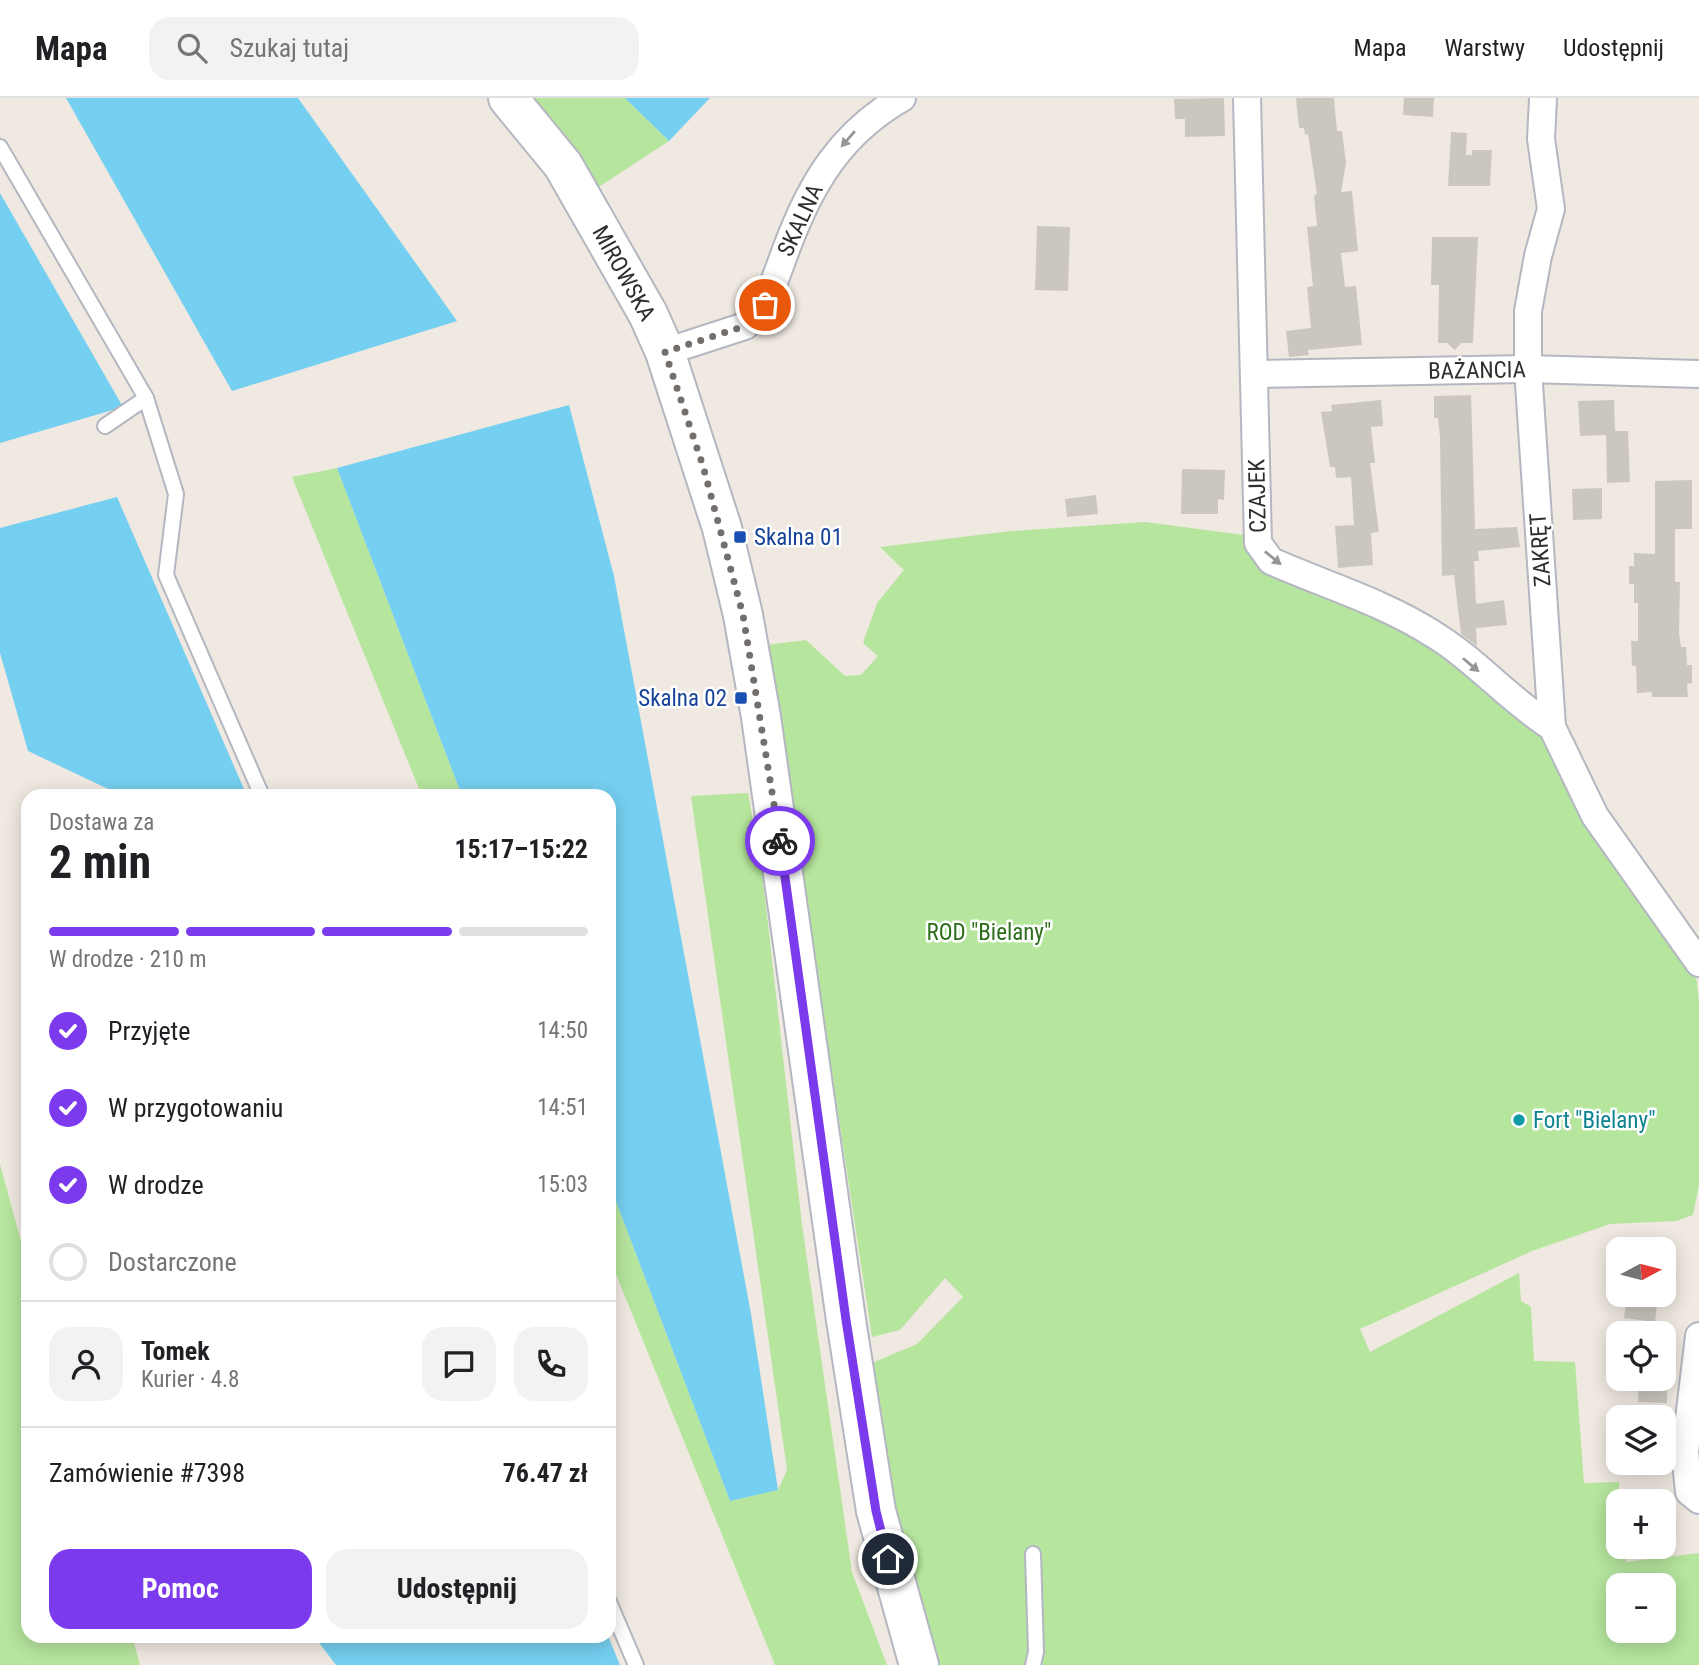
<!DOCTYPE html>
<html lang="pl">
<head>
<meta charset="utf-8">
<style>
	body { margin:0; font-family:"Roboto Condensed",sans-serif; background:#f2f2f2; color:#202124; height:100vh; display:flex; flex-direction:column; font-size:26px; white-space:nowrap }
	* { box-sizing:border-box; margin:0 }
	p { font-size:23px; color:#757577 }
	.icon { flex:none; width:38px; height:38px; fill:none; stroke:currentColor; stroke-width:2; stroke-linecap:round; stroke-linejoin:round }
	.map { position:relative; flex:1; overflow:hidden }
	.side { position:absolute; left:21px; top:691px; width:595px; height:854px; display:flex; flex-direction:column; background:#fff; border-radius:21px; box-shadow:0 4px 18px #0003 }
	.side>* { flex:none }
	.needle { width:46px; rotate:83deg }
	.tools { position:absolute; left:1606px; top:1139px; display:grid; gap:14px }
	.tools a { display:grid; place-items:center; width:70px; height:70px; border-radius:14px; background:#fff; box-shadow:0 4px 18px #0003; font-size:35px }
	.pin { position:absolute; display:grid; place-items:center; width:60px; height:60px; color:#fff; margin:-30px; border:4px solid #fff; border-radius:50%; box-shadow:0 2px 7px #0007 }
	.courier { position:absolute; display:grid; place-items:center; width:70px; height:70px; margin:-35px; border:5px solid #7c3aed; border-radius:50%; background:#fff; color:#222; box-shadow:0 2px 9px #0007 }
	.summary em { font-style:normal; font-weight:700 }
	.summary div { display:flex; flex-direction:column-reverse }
	.summary { display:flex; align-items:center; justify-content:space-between; height:119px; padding:0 28px }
	h1 { font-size:46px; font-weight:700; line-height:52px }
	.bar { display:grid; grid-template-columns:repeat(4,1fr); gap:10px 7px; align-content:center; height:84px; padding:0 28px }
	.bar i { height:9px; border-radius:5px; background:#e0e0e0 }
	.bar .current { background:#7c3aed }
	.bar p { grid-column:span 4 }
	.line { display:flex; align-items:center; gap:18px; padding:0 28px; border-top:2px solid #e0e0e0 }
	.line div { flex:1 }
	.round { display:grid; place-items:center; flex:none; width:74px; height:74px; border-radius:21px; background:#f2f2f2 }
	ol { padding:0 28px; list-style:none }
	li { display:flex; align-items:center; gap:21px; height:77px }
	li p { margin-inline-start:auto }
	li .icon { padding:7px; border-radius:50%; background:#7c3aed; color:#fff; stroke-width:4 }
	li:last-child { color:#757577 }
	li i { width:38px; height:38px; border:4px solid #e0e0e0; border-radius:50% }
	.action { display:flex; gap:14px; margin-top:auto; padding:14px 28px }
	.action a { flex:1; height:80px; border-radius:21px; background:#7c3aed; color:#fff; font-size:28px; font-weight:700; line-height:80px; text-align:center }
	.action a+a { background:#f2f2f2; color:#202124 }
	header { display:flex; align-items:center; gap:42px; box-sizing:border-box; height:98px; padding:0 35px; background:#fff; border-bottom:2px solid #e0e0e0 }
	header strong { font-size:33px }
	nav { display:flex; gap:38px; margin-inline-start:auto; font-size:24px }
	.search { width:490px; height:63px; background:#f2f2f2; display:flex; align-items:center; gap:18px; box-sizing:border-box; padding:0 24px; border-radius:21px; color:#757577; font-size:26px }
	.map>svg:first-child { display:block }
	.green { fill:#b6e59e; fill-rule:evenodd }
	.water { fill:#75cff0 }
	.building { fill:#cbc7bf }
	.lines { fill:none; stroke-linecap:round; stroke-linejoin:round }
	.lane-casing { stroke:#b4b7c1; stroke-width:18 }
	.street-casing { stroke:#b4b7c1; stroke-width:30 }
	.secondary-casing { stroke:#b4b7c1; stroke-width:42 }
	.lane { stroke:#fff; stroke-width:14 }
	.street { stroke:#fff; stroke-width:26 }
	.secondary { stroke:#fff; stroke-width:38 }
	.oneway { fill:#969696 }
	.done { stroke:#726f6d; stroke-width:7; stroke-dasharray:0 12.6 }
	.route { stroke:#7c3aed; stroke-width:9 }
	.transit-dot { fill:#1a4fb4; stroke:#fff; stroke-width:2.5 }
	.culture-dot { fill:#0f9aa8; stroke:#fff; stroke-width:2.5 }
	.labels { text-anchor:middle; stroke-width:5; stroke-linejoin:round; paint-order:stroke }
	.street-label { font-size:23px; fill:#2e2e2e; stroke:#fff }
	.transit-label { font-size:23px; fill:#164399; stroke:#fff; text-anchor:start }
	.park-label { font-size:23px; fill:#2c6e1b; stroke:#fff }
	.culture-label { font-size:23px; fill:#0d838f; stroke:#fff; text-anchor:start }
</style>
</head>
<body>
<header>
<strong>Mapa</strong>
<div class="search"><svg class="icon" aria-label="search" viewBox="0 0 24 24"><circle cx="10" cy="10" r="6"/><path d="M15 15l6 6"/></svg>Szukaj tutaj</div>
<nav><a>Mapa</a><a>Warstwy</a><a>Udostępnij</a></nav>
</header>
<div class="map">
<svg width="1699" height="1567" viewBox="0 0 1699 1567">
	<rect width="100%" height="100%" fill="#efe9e1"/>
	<!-- green -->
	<g class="green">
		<path d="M524,0h101l44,43 -75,49z"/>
		<path d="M337,370l125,328h-40l-130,-319z"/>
		<path d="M1145,424l99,13 8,20 145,64 154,121 26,71 119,163 3,27v184l-6,30 -17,6 -66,3 -78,27 -172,78 10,23 149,-79 2,28 10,6 3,54 41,1 9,121 35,-1v65h6l1,15 73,-9v112h-762l-41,-142 -24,-160 45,-19 46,-47 -18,-19 -45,52 -28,7 -105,-692 39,-5 39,36 16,-1 17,-19 -15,-13 14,-40 27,-33 -24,-23 131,-16zM1619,1488h45v45h-45z"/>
		<path d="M748,695l14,78 40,354 50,347 35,93h-112l-166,-408v-74l121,318 48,-11 9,-20 -96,-674z"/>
		<path d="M0,1066l28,103v369h104l8,29h-140z"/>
	</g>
	<!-- water -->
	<g class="water">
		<path d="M66,0h232l159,223 -225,70z"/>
		<path d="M625,0h85l-41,43z"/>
		<path d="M0,95l123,214 -123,36z"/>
		<path d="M569,307l45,171 137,738 27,176 -48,11 -121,-318v-387h-147l-125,-328z"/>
		<path d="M117,399l130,299h-124l-95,-45 -28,-98v-125z"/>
		<path d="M314,1538h294l12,29h-284z"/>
	</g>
	<!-- building -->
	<g class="building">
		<path d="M1224,0l1,38 -40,1v-18h-10l-1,-20z"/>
		<path d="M1296,0h38l3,33h5l4,32 -5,29 11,-1 6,60 -17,2 4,34 11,-1 6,59 -54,5 1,5 -20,2 -3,-26 25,-3 -4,-41 6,-1 -6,-59 10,-1 -3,-31 3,-1 -9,-60 -3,1 -1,-7h-5z"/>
		<path d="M1404,0h30l-1,19 -30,-2z"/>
		<path d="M1451,34l16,1 -1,22h6v-5h20l-2,36h-42z"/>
		<path d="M1037,128l33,1 -2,64 -33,-1z"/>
		<path d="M1432,139h46l-5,106h-12l-6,7 -8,-7h-9l1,-58h-8z"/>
		<path d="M1471,297l4,134 42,-2 3,20 -42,4 1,10h-5l2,43 28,-4 3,25 -31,3 1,18 -16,-12 -7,-59 -12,1 -2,-139 -2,-19h-4v-22z"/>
		<path d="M1381,302l2,26 -12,1 4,36h-5l9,69 -8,1 2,32 -35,3 -3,-42 19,-1 -3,-48 -15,1 -1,-11h-5l-9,-55 11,-1 -1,-6z"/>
		<path d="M1614,302l1,31h13l2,51 -23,1 -1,-48 -26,1 -2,-35z"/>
		<path d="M1182,371l43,1 -1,30 -6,-1v15h-37z"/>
		<path d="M1692,382v49h-17v53h5l-1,51 2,14h5l1,18h5v18l-5,1 1,13h-36v-5l-15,1 -1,-27h-4l-1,-25h7v-38h-4v-19h-5v-18h5v-13l21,1v-73z"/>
		<path d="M1602,390v31l-29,1 -1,-31z"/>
		<path d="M1096,397l2,19 -31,3 -2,-18z"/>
		<path d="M1627,1197h31l-3,27 -31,-4z"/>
		<path d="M1639,1281h28v24l-29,-1z"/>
	</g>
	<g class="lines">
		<defs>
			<g id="lane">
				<path d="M0,49l146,251 30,96 -10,81 96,221"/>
				<path d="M105,328l41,-28"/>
				<path d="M609,1504l27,63"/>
				<path d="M1033,1567l3,-13 -3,-98"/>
			</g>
			<g id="street">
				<path d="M1247,0l11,445 13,18c54,24 112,41 162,73 43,26 76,66 119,93"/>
				<path d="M1543,0l-2,41 10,70 -13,47 -10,55v58l24,358 43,89 104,147"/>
				<path d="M665,254l80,-26c24,-20 31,-51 42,-79 24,-64 54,-114 115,-149"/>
				<path d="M1255,276l273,-5 171,5"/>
				<path d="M1699,1238l-14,116 4,40 10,8"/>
			</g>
			<path id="secondary" d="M508,0l55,67 85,149 17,38 57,176 21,87 18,102 85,603 30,191 43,154"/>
		</defs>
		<!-- lane casing -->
		<use href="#lane" class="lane-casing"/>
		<!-- street casing -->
		<use href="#street" class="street-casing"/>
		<!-- secondary casing -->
		<use href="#secondary" class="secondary-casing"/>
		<!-- lane -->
		<use href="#lane" class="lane"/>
		<!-- street -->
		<use href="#street" class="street"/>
		<!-- secondary -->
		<use href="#secondary" class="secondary"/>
	</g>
	<!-- one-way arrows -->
	<defs><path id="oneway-solid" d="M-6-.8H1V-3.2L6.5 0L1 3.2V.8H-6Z" transform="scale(1.75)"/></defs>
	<g class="oneway">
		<use href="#oneway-solid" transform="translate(848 41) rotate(131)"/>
		<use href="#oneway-solid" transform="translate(1273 460) rotate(39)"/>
		<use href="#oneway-solid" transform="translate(1471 567) rotate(40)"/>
	</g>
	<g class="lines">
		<!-- done -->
		<path class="done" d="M765,207l-20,21 -80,26 38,114 40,149 37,226"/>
		<!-- route -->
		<path class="route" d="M780,743l66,479 30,191 12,48"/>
	</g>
	<!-- markers -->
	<g class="transit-dot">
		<rect x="733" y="432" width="14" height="14" rx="3.5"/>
		<rect x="734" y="593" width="14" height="14" rx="3.5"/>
	</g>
	<circle class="culture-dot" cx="1519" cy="1022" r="7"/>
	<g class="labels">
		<!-- street labels -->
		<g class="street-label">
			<text transform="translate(800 122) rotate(-65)" y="8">SKALNA</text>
			<text transform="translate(624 175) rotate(61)" y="8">MIROWSKA</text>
			<text transform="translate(1477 272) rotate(-1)" y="8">BAŻANCIA</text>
			<text transform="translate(1257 398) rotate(-91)" y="8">CZAJEK</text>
			<text transform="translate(1540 452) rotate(-94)" y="8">ZAKRĘT</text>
		</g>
		<!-- transit labels -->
		<g class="transit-label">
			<text x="754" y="447">Skalna 01</text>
			<text x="727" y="608" text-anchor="end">Skalna 02</text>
		</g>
		<!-- park labels -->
		<g class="park-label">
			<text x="989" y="842">ROD "Bielany"</text>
		</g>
		<!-- culture labels -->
		<g class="culture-label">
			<text x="1533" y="1030">Fort "Bielany"</text>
		</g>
	</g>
</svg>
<div class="tools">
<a><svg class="needle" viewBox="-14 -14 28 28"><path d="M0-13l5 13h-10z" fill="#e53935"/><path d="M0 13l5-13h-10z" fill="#757577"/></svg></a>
<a><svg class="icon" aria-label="locate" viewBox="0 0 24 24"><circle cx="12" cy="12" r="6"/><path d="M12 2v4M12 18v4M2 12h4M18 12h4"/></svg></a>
<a><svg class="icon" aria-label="layers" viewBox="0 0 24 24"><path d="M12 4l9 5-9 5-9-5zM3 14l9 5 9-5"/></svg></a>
<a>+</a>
<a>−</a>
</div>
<div class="pin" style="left:765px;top:207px;background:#ea580c"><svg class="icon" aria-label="bag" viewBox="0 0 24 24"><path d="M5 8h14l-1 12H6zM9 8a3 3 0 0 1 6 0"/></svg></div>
<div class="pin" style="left:888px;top:1461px;background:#1f2937"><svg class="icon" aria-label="home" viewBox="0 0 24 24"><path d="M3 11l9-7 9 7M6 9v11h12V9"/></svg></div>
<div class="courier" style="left:780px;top:743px"><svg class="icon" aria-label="bike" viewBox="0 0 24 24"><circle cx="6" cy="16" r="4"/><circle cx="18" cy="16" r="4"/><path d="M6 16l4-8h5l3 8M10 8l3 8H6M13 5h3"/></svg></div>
<section class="side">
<div class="summary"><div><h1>2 min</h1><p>Dostawa za</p></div><em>15:17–15:22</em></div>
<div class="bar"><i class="current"></i><i class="current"></i><i class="current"></i><i></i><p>W drodze · 210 m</p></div>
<ol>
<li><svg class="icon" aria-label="check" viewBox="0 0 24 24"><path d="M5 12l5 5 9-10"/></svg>Przyjęte<p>14:50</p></li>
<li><svg class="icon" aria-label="check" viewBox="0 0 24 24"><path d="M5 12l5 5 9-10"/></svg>W przygotowaniu<p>14:51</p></li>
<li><svg class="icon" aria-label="check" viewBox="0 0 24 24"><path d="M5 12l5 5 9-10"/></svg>W drodze<p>15:03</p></li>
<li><i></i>Dostarczone</li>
</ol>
<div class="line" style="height:126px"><a class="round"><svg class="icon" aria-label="person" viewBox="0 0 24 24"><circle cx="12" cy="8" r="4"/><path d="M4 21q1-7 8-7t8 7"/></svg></a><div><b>Tomek</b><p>Kurier · 4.8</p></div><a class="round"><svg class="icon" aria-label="chat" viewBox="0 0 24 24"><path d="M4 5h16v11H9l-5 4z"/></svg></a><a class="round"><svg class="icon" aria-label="phone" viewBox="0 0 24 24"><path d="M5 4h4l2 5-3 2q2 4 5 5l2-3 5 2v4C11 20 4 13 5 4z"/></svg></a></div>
<div class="line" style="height:91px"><div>Zamówienie #7398</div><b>76.47 zł</b></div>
<div class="action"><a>Pomoc</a><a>Udostępnij</a></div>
</section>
</div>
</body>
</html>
